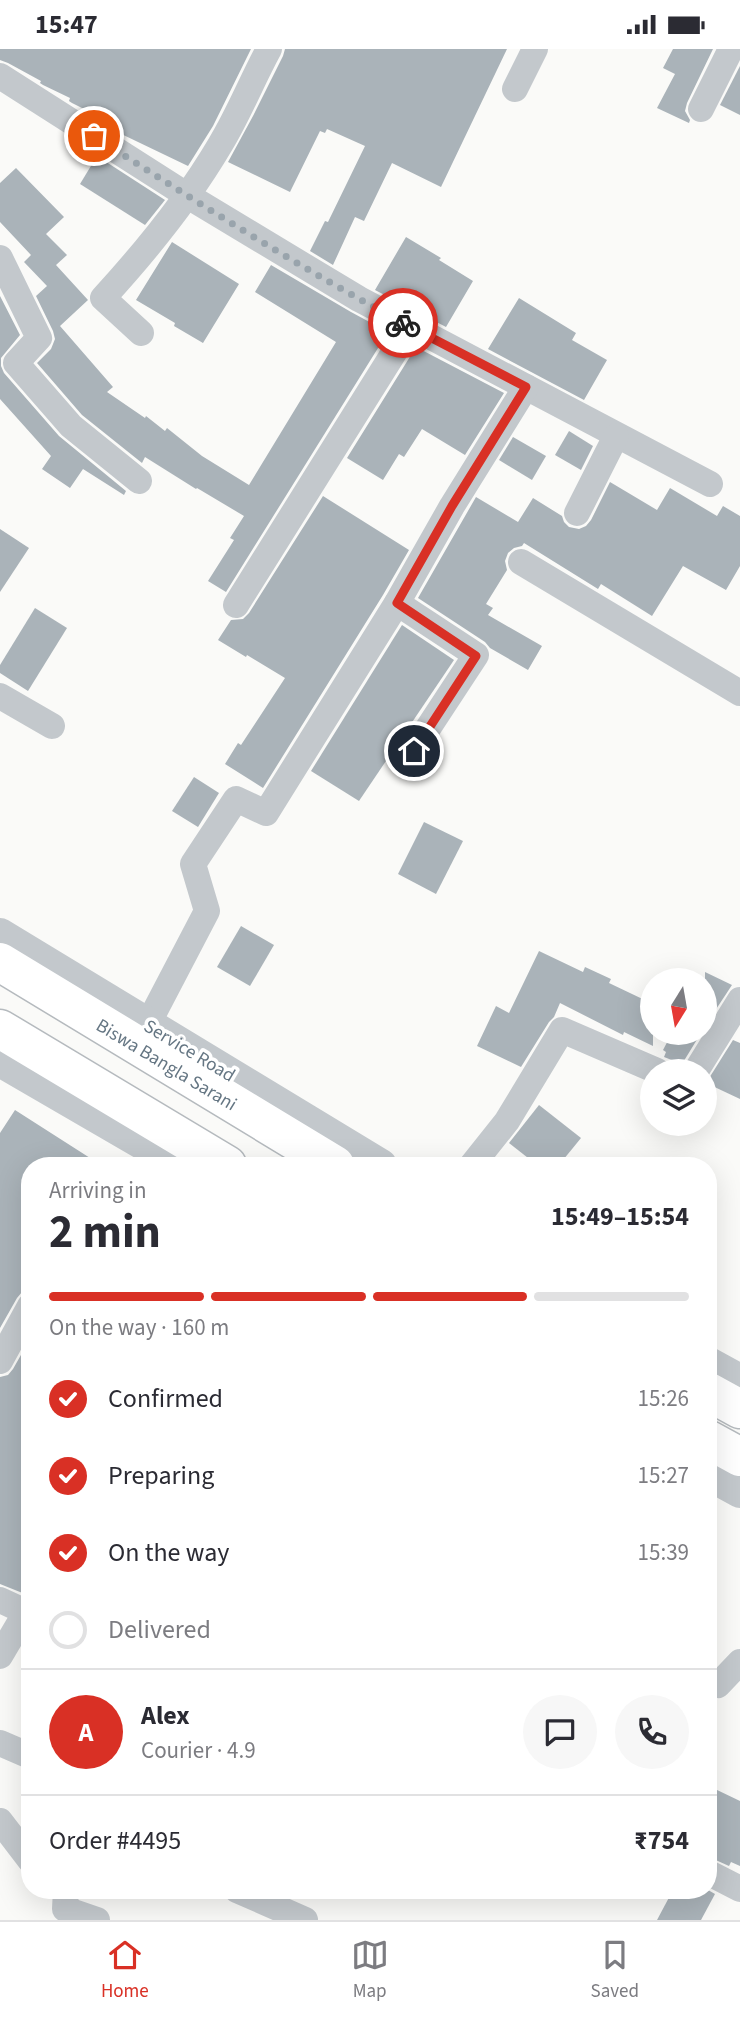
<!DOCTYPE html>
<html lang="en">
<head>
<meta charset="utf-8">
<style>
	body { margin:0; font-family:"Source Sans 3",sans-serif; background:#f7f7f7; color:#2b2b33; height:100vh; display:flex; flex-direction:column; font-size:26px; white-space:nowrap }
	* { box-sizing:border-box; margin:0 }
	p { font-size:23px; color:#7c7c81 }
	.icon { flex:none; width:38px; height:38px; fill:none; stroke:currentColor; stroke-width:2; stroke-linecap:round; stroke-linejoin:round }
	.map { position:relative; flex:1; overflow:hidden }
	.side { position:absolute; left:21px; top:1108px; width:696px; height:742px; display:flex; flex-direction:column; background:#fff; border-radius:28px; box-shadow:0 7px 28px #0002 }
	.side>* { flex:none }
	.needle { width:46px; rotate:191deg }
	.tools { position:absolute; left:640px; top:919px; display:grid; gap:14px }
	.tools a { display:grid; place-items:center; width:77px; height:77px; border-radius:50%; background:#fff; box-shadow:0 7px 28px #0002; font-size:35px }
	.pin { position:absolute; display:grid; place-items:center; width:60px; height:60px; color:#fff; margin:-30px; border:4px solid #fff; border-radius:50%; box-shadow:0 2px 7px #0007 }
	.courier { position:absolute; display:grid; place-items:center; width:70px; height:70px; margin:-35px; border:5px solid #d93025; border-radius:50%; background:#fff; color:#222; box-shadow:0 2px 9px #0007 }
	.summary em { font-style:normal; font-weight:700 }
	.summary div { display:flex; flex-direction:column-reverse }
	.summary { display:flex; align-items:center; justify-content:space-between; height:119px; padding:0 28px }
	h1 { font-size:46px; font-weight:700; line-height:52px }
	.bar { display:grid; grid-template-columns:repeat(4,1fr); gap:10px 7px; align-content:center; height:84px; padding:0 28px }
	.bar i { height:9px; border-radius:5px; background:#e1e1e2 }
	.bar .active { background:#d93025 }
	.bar p { grid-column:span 4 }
	.line { display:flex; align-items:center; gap:18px; padding:0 28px; border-top:2px solid #e1e1e2 }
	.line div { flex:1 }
	.round { display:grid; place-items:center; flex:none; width:74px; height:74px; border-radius:37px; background:#f7f7f7 }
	ol { padding:0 28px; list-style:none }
	li { display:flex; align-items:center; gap:21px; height:77px }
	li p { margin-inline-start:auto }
	li .icon { padding:7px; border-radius:50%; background:#d93025; color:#fff; stroke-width:4 }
	li:last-child { color:#7c7c81 }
	li i { width:38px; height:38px; border:4px solid #e1e1e2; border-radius:50% }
	.status { display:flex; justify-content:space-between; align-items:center; height:49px; padding:0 35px; background:#fff; direction:ltr }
	.status svg { height:19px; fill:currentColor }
	.dock { display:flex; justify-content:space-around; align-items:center; height:98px; border-top:2px solid #e1e1e2; background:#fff; font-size:19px; color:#7c7c81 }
	.dock a { display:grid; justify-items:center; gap:4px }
	.dock .active { color:#d93025 }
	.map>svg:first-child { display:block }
	.building { fill:#aab3b9 }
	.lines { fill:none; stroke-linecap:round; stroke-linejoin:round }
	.primary-casing { stroke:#b5babe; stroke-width:41 }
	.minor { stroke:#c3c8cc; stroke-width:26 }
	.tertiary { stroke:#c3c8cc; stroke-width:32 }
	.primary { stroke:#fff; stroke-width:38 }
	.done { stroke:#99a4ac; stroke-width:7; stroke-dasharray:0 12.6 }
	.route { stroke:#d93025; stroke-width:9 }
	.labels { text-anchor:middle; stroke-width:7; stroke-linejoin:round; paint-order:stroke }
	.street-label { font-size:19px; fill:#657683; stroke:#fff }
</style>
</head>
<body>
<div class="status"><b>15:47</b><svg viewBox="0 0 49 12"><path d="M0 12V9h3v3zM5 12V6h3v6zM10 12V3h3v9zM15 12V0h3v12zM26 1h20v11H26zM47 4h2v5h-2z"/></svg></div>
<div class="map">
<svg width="740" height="1871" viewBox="0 0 740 1871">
	<rect width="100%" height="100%" fill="#fafaf8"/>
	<!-- building -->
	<g class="building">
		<path d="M0,0h251l-38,77 -25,40 -75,-36 3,-5 -44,-22 -3,-2 1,-3 -27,-13 -3,-2 1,-2 -33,-18 -8,-3z"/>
		<path d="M285,0h222l-66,138 -49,-24 -28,58 -9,-4 -22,48 -23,-14 15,-30 3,1 37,-76 -38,-17 -2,4 -5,-2 -30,61 -62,-30 25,-46 30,-60z"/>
		<path d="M673,0h40l-26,54 -2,8 5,9 -1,3 -32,-15 18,-34 -12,-6z"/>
		<path d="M740,17v49l-20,-10z"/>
		<path d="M97,107l68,44 -20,25 -65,-41z"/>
		<path d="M16,119l48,49 -18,17 21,21 -11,10 32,35 -28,26 53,61 -6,5 38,26 1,-2 19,15 2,-3 35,28 47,29 87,-143 -81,-50 16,-27 80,47 37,20 -162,260 -18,-11 26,-41 -4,-2 14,-22 -47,-28 -1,1 -51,-32 -3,6 -60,-48 -45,-52 14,-14 4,-10 -2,-8 -17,-35 11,-10 -23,-24 7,-7 -31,-33v-39z"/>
		<path d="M406,188l35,21 -2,2 34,21 -27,46 -71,-37z"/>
		<path d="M172,193l67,42 -36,59 -29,-17 1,-3 -39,-23z"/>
		<path d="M0,247l20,39 -19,23v8l3,7 55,63 67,55 -2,4 -41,-26 -13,19 -28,-19 9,-13 -51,-57z"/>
		<path d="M519,249l57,35 -4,7 35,20 -23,40 -96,-51z"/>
		<path d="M416,298l88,46 -39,62 -43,-26 -18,28 -5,-3 -16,26 -36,-22z"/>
		<path d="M569,382l24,15 -12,24 -26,-15z"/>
		<path d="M513,388l33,19 -14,24 -33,-20z"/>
		<path d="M610,433l47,28 13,-22 47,28 6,-10 17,10v50l-14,24 -43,-24 -31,50 -51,-32 -3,5 -74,-46 -2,3 -8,2 -6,5 -3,8 2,9 -21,34 7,4 -5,7 54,31 -14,24 -38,-22 -5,-6 -67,-44 58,-101 42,25 15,-24 29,18 2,6 5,5 10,2 7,-3 5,-6z"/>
		<path d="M323,447l86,54 -26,45 -120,193 -38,-24 13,-21 3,2 44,-67 -38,-23 -1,2 -28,-17 13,-20 12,-1 6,-6z"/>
		<path d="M0,480l29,19 -29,44z"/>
		<path d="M35,559l32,20 -39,63 -28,-18v-8z"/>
		<path d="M402,576l52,35 -95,141 -48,-30z"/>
		<path d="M194,728l25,16 -21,34 -26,-16z"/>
		<path d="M424,773l39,19 -27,53 -38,-20z"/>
		<path d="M241,877l33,19 -24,41 -33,-19z"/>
		<path d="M539,902l44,21 2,-5 26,12 -2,4 44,21v42l-29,-14 -1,3 -63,-32 -6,14 -5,5 -28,45 -44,-21 19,-40 13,7z"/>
		<path d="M705,923l27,13 -27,41z"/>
		<path d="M672,984h29l-19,31 -18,-7 2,-5 -3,-2z"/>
		<path d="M733,991l7,3v56l-34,-16z"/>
		<path d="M539,1056l42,33 -22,27h-22l-28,-22z"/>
		<path d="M15,1061l86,55h-71v125l-8,2 -5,6 -17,30v-195z"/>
		<path d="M30,1290v246l-5,9 -25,-10v-207l8,-2 5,-6z"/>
		<path d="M715,1740l25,12v65l-9,-4 -2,4 -20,-9v-55z"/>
		<path d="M673,1841h35l7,4 -14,26h-44z"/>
	</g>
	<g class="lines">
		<defs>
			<g id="primary">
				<path d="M0,913l335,203"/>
				<path d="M0,980l227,136"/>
				<path d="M709,1343l31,17"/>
				<path d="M709,1391l31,17"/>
			</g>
		</defs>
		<!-- primary casing -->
		<use href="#primary" class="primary-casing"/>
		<!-- minor -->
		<g class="minor">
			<path d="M0,27l188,120 171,103 351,185"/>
			<path d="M515,40l20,-40"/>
			<path d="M701,60l30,-60"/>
			<path d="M0,209l39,80 -23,25 55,63 68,55"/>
			<path d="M141,284l-38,-35c44,-48 84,-97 117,-153 19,-31 32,-65 49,-96"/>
			<path d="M577,464l39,-77"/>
			<path d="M521,513l219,131"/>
			<path d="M397,554l79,52 -63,96"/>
			<path d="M236,556l174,-278"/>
			<path d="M0,647l52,30"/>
			<path d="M148,975l59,-113 -14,-47 43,-65 30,14 131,-210 55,-97 74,-119"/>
			<path d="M696,1022l44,-71"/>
			<path d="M472,1116l35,-44 55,-91 95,41"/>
			<path d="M0,1312l30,-55"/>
			<path d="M0,1551l26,12h4"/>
			<path d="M0,1607l26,-44"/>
			<path d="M709,1633l9,3 22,-23"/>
			<path d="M0,1694l30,13"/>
			<path d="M0,1772l30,39"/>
			<path d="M709,1824l31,16"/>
			<path d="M66,1841l-1,19 32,11"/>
			<path d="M237,1841l68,30"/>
		</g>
		<!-- tertiary -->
		<g class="tertiary">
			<path d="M0,885l381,231"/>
			<path d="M0,1012l179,104"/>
			<path d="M709,1314l31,17"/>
			<path d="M709,1426l31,17"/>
		</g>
		<!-- primary -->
		<use href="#primary" class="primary"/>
	</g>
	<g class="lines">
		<!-- done -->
		<path class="done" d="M94,87c101,65 203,130 309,187"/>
		<!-- route -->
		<path class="route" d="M403,274l123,64 -74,119 -55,97 79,53 -62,95"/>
	</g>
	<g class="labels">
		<!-- street labels -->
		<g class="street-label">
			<text transform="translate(190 1001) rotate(31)" y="7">Service Road</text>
			<text transform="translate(167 1015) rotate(31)" y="7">Biswa Bangla Sarani</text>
		</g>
	</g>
</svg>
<div class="tools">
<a><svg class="needle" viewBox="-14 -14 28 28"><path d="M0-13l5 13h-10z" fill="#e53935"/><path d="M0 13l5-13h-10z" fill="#7c7c81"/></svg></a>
<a><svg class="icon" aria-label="layers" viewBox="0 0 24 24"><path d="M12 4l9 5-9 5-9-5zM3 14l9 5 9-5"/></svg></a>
</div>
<div class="pin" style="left:94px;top:87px;background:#ea580c"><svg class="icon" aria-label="bag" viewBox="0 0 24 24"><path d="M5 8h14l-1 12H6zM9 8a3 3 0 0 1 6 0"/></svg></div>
<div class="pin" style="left:414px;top:702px;background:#1f2937"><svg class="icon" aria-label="home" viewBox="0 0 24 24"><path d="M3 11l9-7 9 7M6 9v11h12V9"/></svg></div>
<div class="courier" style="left:403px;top:274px"><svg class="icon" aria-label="bike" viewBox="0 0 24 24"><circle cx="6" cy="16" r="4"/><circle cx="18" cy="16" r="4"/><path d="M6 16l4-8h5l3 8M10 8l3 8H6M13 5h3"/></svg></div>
<section class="side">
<div class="summary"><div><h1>2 min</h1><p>Arriving in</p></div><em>15:49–15:54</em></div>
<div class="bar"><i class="active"></i><i class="active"></i><i class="active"></i><i></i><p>On the way · 160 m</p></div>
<ol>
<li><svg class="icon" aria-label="check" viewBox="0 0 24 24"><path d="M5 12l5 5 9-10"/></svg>Confirmed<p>15:26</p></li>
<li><svg class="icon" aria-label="check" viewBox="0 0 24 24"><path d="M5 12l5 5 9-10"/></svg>Preparing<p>15:27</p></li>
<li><svg class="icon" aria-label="check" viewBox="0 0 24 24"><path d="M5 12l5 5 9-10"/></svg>On the way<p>15:39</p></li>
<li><i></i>Delivered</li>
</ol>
<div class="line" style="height:126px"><b class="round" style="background:#d93025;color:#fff">A</b><div><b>Alex</b><p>Courier · 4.9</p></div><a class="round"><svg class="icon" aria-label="chat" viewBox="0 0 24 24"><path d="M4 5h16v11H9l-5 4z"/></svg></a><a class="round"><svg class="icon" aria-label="phone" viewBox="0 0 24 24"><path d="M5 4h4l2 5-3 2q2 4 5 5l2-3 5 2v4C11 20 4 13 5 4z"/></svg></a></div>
<div class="line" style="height:91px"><div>Order #4495</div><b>₹754</b></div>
</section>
</div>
<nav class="dock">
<a class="active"><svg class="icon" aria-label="home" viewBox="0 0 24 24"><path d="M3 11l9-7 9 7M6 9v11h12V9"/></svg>Home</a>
<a><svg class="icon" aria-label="map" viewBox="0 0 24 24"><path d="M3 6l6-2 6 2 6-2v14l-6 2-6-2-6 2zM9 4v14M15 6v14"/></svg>Map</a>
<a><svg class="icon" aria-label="saved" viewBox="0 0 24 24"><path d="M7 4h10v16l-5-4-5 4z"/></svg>Saved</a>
</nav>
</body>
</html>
